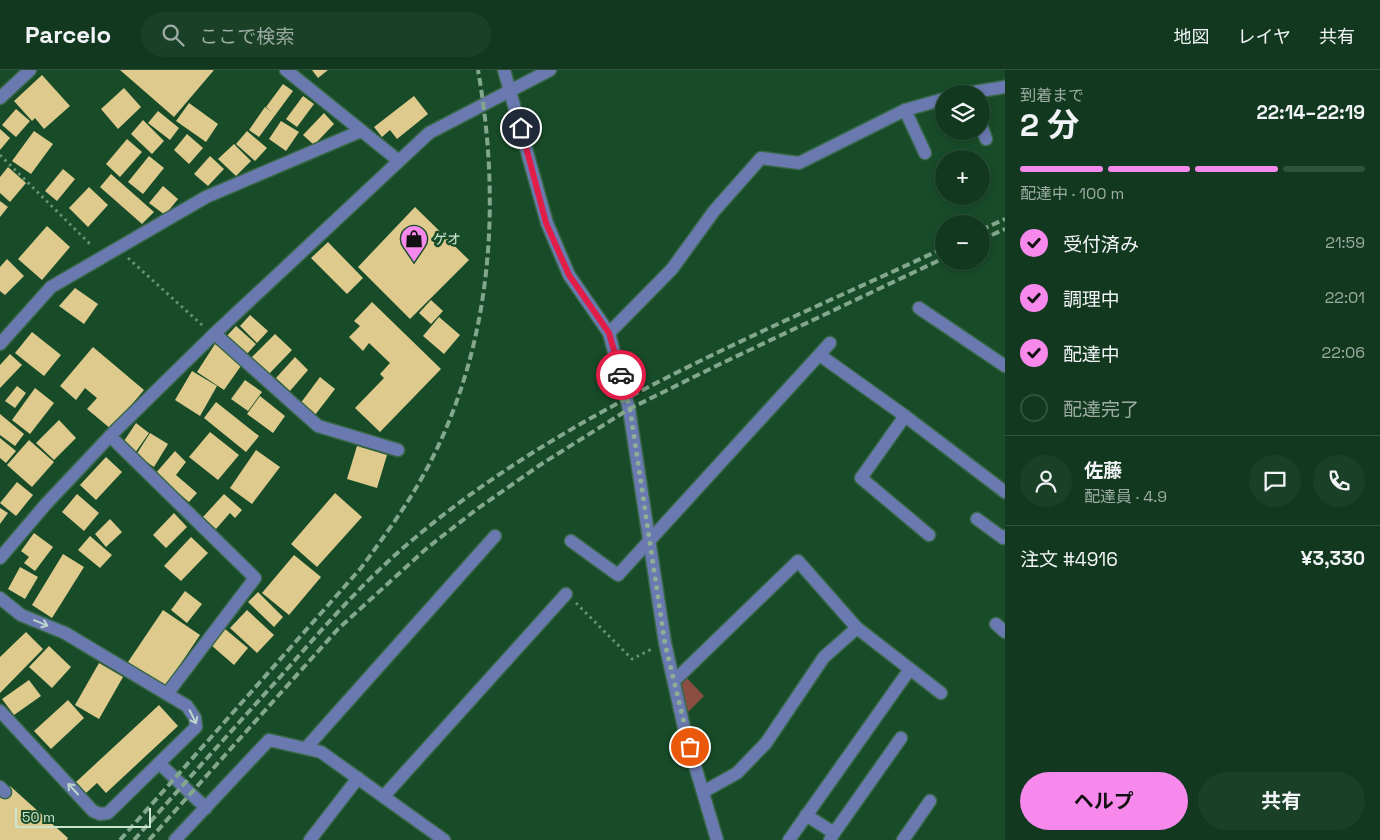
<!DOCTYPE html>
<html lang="ja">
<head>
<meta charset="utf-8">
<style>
	body { margin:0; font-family:"Space Grotesk","Noto Sans JP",sans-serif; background:#1b4028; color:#f1f3f6; height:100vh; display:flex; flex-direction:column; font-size:19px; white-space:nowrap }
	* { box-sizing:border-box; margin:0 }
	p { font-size:16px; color:#9caca4 }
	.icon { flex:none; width:28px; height:28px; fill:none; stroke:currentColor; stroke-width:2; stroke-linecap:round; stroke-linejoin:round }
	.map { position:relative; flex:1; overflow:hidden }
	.details { display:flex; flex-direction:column; background:#12391f; width:375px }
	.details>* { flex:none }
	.controls { position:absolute; left:935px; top:15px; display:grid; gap:10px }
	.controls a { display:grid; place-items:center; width:55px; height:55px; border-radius:50%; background:#12391f; box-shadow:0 2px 8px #0003,0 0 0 1px #31533d; font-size:25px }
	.scale { position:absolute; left:15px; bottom:12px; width:136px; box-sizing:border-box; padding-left:5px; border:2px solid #cbe5cf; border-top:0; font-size:14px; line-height:18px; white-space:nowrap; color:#cbe5cf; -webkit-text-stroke:4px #184c29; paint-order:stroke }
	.pin { position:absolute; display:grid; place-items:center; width:42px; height:42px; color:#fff; margin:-21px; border:2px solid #fff; border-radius:50%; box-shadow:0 1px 5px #0007 }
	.courier { position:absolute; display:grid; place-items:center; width:50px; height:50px; margin:-25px; border:4px solid #e11d48; border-radius:50%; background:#fff; color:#222; box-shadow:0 1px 6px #0007 }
	.headline em { font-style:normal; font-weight:700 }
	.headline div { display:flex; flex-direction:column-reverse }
	.headline { display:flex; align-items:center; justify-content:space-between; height:85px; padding:0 15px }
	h1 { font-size:32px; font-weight:700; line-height:38px }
	.bar { display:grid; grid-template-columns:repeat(4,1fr); gap:8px 5px; align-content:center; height:60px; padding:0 15px }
	.bar i { height:6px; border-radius:4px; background:#31533d }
	.bar .on { background:#f788ec }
	.bar p { grid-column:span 4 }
	.line { display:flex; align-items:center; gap:12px; padding:0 15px; border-top:1px solid #31533d }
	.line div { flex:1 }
	.round { display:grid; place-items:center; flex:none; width:52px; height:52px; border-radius:26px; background:#1b4028 }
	ol { padding:0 15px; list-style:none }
	li { display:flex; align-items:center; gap:15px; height:55px }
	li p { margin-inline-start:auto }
	li .icon { padding:5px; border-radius:50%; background:#f788ec; color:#111; stroke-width:4 }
	li:last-child { color:#9caca4 }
	li i { width:28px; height:28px; border:2px solid #31533d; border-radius:50% }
	.cta { display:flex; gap:10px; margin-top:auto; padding:10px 15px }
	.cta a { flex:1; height:58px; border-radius:30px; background:#f788ec; color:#111; font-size:20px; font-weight:700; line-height:58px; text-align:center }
	.cta a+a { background:#1b4028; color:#f1f3f6 }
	header { display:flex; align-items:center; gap:30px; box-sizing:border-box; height:70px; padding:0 25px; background:#12391f; border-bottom:1px solid #31533d }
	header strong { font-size:24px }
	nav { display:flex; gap:28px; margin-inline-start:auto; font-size:18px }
	.search { width:350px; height:45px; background:#1b4028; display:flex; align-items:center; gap:12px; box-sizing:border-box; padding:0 18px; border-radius:28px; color:#9caca4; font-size:19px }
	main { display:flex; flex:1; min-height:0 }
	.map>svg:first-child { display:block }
	.park { fill:#8c4d42 }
	.building { fill:#dfca8d }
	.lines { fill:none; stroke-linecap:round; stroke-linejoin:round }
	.minor-casing { stroke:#386847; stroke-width:15 }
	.path { stroke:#689174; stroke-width:3; stroke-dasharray:2.5 4; stroke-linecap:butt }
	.minor { stroke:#6a7ab1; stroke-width:12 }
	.rail { stroke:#83a78c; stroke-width:4; stroke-dasharray:8 4; stroke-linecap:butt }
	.oneway { stroke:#bcd5ca }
	.done { stroke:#8caf95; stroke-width:5; stroke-dasharray:0 9 }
	.route { stroke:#e11d48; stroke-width:6 }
	.labels { text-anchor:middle; stroke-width:5; stroke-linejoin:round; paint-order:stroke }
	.poi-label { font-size:14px; fill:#cbe5cf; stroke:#184c29; text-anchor:start }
</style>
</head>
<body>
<header>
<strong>Parcelo</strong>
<div class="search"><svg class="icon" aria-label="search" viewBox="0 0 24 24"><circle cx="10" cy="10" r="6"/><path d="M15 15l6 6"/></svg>ここで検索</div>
<nav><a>地図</a><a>レイヤ</a><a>共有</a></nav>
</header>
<main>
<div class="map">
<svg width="1005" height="770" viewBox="0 0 1005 770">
	<rect width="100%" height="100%" fill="#184c29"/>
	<!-- park -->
	<path class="park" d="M682,603l22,23 -22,22 -8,-37z"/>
	<!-- building -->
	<g class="building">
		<path d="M120,0h94l-40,47z"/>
		<path d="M312,0h16l-10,8z"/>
		<path d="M42,5l28,31 -26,23 -9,-11 -3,3 -18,-20z"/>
		<path d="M283,14l10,7 -34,46 -10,-7 16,-23 7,5 -6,-5z"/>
		<path d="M124,18l17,19 -23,22 -17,-20z"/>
		<path d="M303,26l11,8 -17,23 -11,-8z"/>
		<path d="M414,26l14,18 -31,25 -7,-9 -8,7 -8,-10z"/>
		<path d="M189,33l29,21 -12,18 -30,-21z"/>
		<path d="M16,39l14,12 -14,16 -14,-12z"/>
		<path d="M158,41l21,17 -9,12 -22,-17z"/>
		<path d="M324,43l10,11 -20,21 -11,-10z"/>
		<path d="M143,50l21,21 -12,13 -21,-20z"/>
		<path d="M281,51l18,11 -13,19 -17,-12z"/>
		<path d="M0,59l10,9 -10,12z"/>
		<path d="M34,61l19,13 -22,30 -19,-13z"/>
		<path d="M247,61l20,17 -12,13 -19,-17z"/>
		<path d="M187,64l16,14 -14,16 -15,-14z"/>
		<path d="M127,69l15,13 -22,25 -14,-13z"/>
		<path d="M234,74l17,17 -15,15 -18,-17z"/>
		<path d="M149,86l15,12 -21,26 -15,-12z"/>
		<path d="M210,86l14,13 -16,17 -14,-12z"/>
		<path d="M8,97l18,16 -16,19 -10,-9v-16z"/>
		<path d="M63,99l12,10 -18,22 -12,-10z"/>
		<path d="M111,104l43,38 -12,12 -42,-37z"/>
		<path d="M163,116l15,13 -13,16 -16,-12z"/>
		<path d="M89,117l19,18 -20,22 -19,-19z"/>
		<path d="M0,131l8,6 -8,10z"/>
		<path d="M415,137l54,53 -59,59 -52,-52z"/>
		<path d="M47,156l23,21 -28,33 -24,-21z"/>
		<path d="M328,172l35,36 -16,16 -36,-36z"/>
		<path d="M7,189l17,17 -19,19 -5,-4v-24z"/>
		<path d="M75,218l23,16 -14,20 -25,-18z"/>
		<path d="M431,230l12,11 -12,13 -12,-11z"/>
		<path d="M372,232l69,67 -61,63 -25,-24 29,-30 -4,-4 10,-11 -21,-20 -6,8 -14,-14 11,-11 -6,-5z"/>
		<path d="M250,245l18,16 -11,12 -17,-17z"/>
		<path d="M439,247l21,18 -16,19 -21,-18z"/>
		<path d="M236,256l20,18 -11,12 -20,-18z"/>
		<path d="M32,262l29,23 -17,21 -29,-23z"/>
		<path d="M275,264l17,16 -24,25 -17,-17z"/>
		<path d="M215,274l28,19 -19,27 -27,-18z"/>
		<path d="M93,277l51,43 -33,39 -24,-20 10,-11 -12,-10 -9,12 -16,-14z"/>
		<path d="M10,284l12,11 -22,23v-23z"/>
		<path d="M295,287l13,13 -18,21 -14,-13z"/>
		<path d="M192,301l25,15 -17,30 -25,-16z"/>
		<path d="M320,307l15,12 -20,26 -15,-11z"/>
		<path d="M245,310l17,12 -14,19 -17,-12z"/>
		<path d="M17,316l9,7 -11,15 -10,-7z"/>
		<path d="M35,318l19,15 -24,31 -18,-14z"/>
		<path d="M260,326l25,20 -12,17 -26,-19z"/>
		<path d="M216,332l43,34 -13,16 -42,-34z"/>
		<path d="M0,344l24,20 -9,12 -15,-11z"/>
		<path d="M59,350l17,18 -22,22 -18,-17z"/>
		<path d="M136,353l13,10 -14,20 -13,-9z"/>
		<path d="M210,362l29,23 -21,25 -29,-23z"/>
		<path d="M150,363l18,11 -14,23 -18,-12z"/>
		<path d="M0,368l16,13 -10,12 -6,-5z"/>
		<path d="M29,370l25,22 -22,25 -25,-22z"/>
		<path d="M357,376l30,9 -10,33 -30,-9z"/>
		<path d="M256,380l24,17 -28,37 -22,-16z"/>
		<path d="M175,381l11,11 -10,13 21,18 -8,9 -34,-28z"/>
		<path d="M106,387l16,15 -26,28 -16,-15z"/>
		<path d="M17,412l16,13 -17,21 -16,-13z"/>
		<path d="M335,423l27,24 -45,50 -26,-23z"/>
		<path d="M77,424l22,19 -15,18 -22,-19z"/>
		<path d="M224,424l18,16 -7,8 -5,-5 -14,16 -13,-12z"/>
		<path d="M0,438l8,5 -8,11z"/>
		<path d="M174,443l13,14 -21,21 -13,-13z"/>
		<path d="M110,449l12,13 -16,15 -11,-13z"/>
		<path d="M34,463l19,14 -18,24 -11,-8 5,-6 -8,-6z"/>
		<path d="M90,466l22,19 -12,13 -22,-18z"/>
		<path d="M191,467l17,16 -27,28 -17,-15z"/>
		<path d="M63,484l21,13 -32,51 -20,-13z"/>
		<path d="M294,485l27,22 -32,38 -27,-22z"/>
		<path d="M20,497l18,10 -13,22 -17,-10z"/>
		<path d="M185,521l17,13 -15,19 -16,-13z"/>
		<path d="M258,522l25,25 -9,10 -26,-25z"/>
		<path d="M163,540l37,25 -35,52 -37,-25z"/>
		<path d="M247,540l27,25 -17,18 -27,-25z"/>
		<path d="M225,559l23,19 -14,17 -23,-20z"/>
		<path d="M26,562l17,17 -43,44v-36z"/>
		<path d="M49,576l22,21 -19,21 -23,-21z"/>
		<path d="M99,593l24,14 -24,42 -24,-14z"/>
		<path d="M29,610l12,16 -27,19 -12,-16z"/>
		<path d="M68,630l16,18 -33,31 -17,-18z"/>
		<path d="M159,635l19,21 -72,67 -9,-10 -11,10 -10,-11z"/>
		<path d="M10,716l58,52 -1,2h-67v-42z"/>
	</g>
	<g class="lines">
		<defs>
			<g id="minor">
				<path d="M286,0l113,91"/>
				<path d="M504,0l43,153 22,52 40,58 20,76 36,234 20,89 32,108"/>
				<path d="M962,24l43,-7"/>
				<path d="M0,28l30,-28"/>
				<path d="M905,40l20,43"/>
				<path d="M981,55l5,14"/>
				<path d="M919,238l86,58"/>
				<path d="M609,263l63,-64 42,-58 47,-53 38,5 106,-53 39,-11"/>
				<path d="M215,264l103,92 80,24"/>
				<path d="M0,274l51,-57 155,-90 155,-66"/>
				<path d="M821,286l84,60 100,76"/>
				<path d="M905,346l-44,62 68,57"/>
				<path d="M110,366l145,142 -88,116"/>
				<path d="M977,449l26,19 2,-2"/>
				<path d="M571,471l47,34 212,-232"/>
				<path d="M0,488l46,-54 64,-68 103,-101 216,-202 121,-63"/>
				<path d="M0,528l21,17 44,18 122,73 8,12 1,9 -88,86 -8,1 -7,-3 -93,-100"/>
				<path d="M996,554l9,8"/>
				<path d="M674,611l124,-120 59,67 84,65"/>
				<path d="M306,678l189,-212"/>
				<path d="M160,694l46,44"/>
				<path d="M0,717l5,5"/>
				<path d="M703,722l34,-19 29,-30 58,-86 33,-29"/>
				<path d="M384,726l182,-202"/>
				<path d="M806,745l28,18 -4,7"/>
				<path d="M834,763l67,-95"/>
				<path d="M175,770l94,-100 52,12 123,88"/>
				<path d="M310,770l48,-62"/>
				<path d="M789,770l121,-171"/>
				<path d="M903,770l27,-39"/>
			</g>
		</defs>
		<!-- minor casing -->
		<use href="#minor" class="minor-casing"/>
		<!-- path -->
		<g class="path">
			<path d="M0,85l92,91"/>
			<path d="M128,188l74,67"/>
			<path d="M576,533l56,56 20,-10"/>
		</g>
		<!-- minor -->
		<use href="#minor" class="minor"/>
		<!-- rail -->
		<g class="rail">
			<path d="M981,160l24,-11"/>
			<path d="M981,170l24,-11"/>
			<path d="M120,770l241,-272c22,-30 45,-61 63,-94 68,-124 78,-267 54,-404"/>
			<path d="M134,770c49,-55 98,-110 147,-164 43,-49 85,-98 135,-139 149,-126 352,-207 528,-289"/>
			<path d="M149,770l189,-211 89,-81 50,-39 63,-44 89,-56 89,-44 226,-107"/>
		</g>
	</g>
	<!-- one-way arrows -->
	<defs><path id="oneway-shaft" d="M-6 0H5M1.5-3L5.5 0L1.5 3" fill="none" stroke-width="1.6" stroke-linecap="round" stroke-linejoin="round" transform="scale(1.25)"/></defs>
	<g class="oneway">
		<use href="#oneway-shaft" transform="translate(41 553) rotate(22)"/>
		<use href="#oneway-shaft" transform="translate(193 647) rotate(64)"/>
		<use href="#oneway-shaft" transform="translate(73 719) rotate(-133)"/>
	</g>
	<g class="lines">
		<!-- done -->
		<path class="done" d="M621,305l9,34 35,235 25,103"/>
		<!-- route -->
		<path class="route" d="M521,58l25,95 23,52 40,58 12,42"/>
	</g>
	<!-- icons -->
	<defs>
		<symbol id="shop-pin" viewBox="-11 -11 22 30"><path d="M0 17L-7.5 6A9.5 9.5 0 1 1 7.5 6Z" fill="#f788ec" stroke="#184c29"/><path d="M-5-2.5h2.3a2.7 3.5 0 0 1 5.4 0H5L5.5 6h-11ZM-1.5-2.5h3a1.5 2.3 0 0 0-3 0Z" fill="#111"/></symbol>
	</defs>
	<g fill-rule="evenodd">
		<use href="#shop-pin" x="398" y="153" width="32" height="43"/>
	</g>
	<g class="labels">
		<!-- poi labels -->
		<g class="poi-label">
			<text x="433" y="174">ゲオ</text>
		</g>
	</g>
</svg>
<div class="controls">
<a><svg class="icon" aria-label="layers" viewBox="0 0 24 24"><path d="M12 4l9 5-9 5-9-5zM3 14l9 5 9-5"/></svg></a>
<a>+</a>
<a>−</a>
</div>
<div class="scale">50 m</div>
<div class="pin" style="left:690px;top:677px;background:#ea580c"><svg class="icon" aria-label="bag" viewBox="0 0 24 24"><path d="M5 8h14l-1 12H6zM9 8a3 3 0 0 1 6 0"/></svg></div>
<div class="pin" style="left:521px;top:58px;background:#1f2937"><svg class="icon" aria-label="home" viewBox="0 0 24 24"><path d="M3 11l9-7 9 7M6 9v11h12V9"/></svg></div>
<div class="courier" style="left:621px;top:305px"><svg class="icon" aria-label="car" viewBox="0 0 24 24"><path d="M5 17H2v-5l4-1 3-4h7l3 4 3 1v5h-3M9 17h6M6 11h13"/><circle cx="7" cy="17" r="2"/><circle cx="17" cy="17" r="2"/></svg></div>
</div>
<section class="details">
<div class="headline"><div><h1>2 分</h1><p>到着まで</p></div><em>22:14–22:19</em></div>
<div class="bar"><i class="on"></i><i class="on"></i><i class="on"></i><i></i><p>配達中 · 100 m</p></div>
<ol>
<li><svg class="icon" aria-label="check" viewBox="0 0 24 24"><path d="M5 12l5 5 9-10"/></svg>受付済み<p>21:59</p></li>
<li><svg class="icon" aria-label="check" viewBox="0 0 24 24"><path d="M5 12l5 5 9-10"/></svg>調理中<p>22:01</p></li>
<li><svg class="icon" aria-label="check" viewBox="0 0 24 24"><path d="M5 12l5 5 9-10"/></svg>配達中<p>22:06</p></li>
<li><i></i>配達完了</li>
</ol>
<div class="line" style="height:90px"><a class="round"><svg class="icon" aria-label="person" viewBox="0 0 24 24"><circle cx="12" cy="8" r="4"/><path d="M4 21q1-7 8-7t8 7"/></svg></a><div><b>佐藤</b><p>配達員 · 4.9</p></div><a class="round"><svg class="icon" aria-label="chat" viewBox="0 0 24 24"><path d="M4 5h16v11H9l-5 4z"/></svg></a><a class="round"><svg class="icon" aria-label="phone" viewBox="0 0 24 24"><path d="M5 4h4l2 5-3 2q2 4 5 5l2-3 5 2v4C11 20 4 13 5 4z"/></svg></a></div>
<div class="line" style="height:65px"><div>注文 #4916</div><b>¥3,330</b></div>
<div class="cta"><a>ヘルプ</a><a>共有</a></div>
</section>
</main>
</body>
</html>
